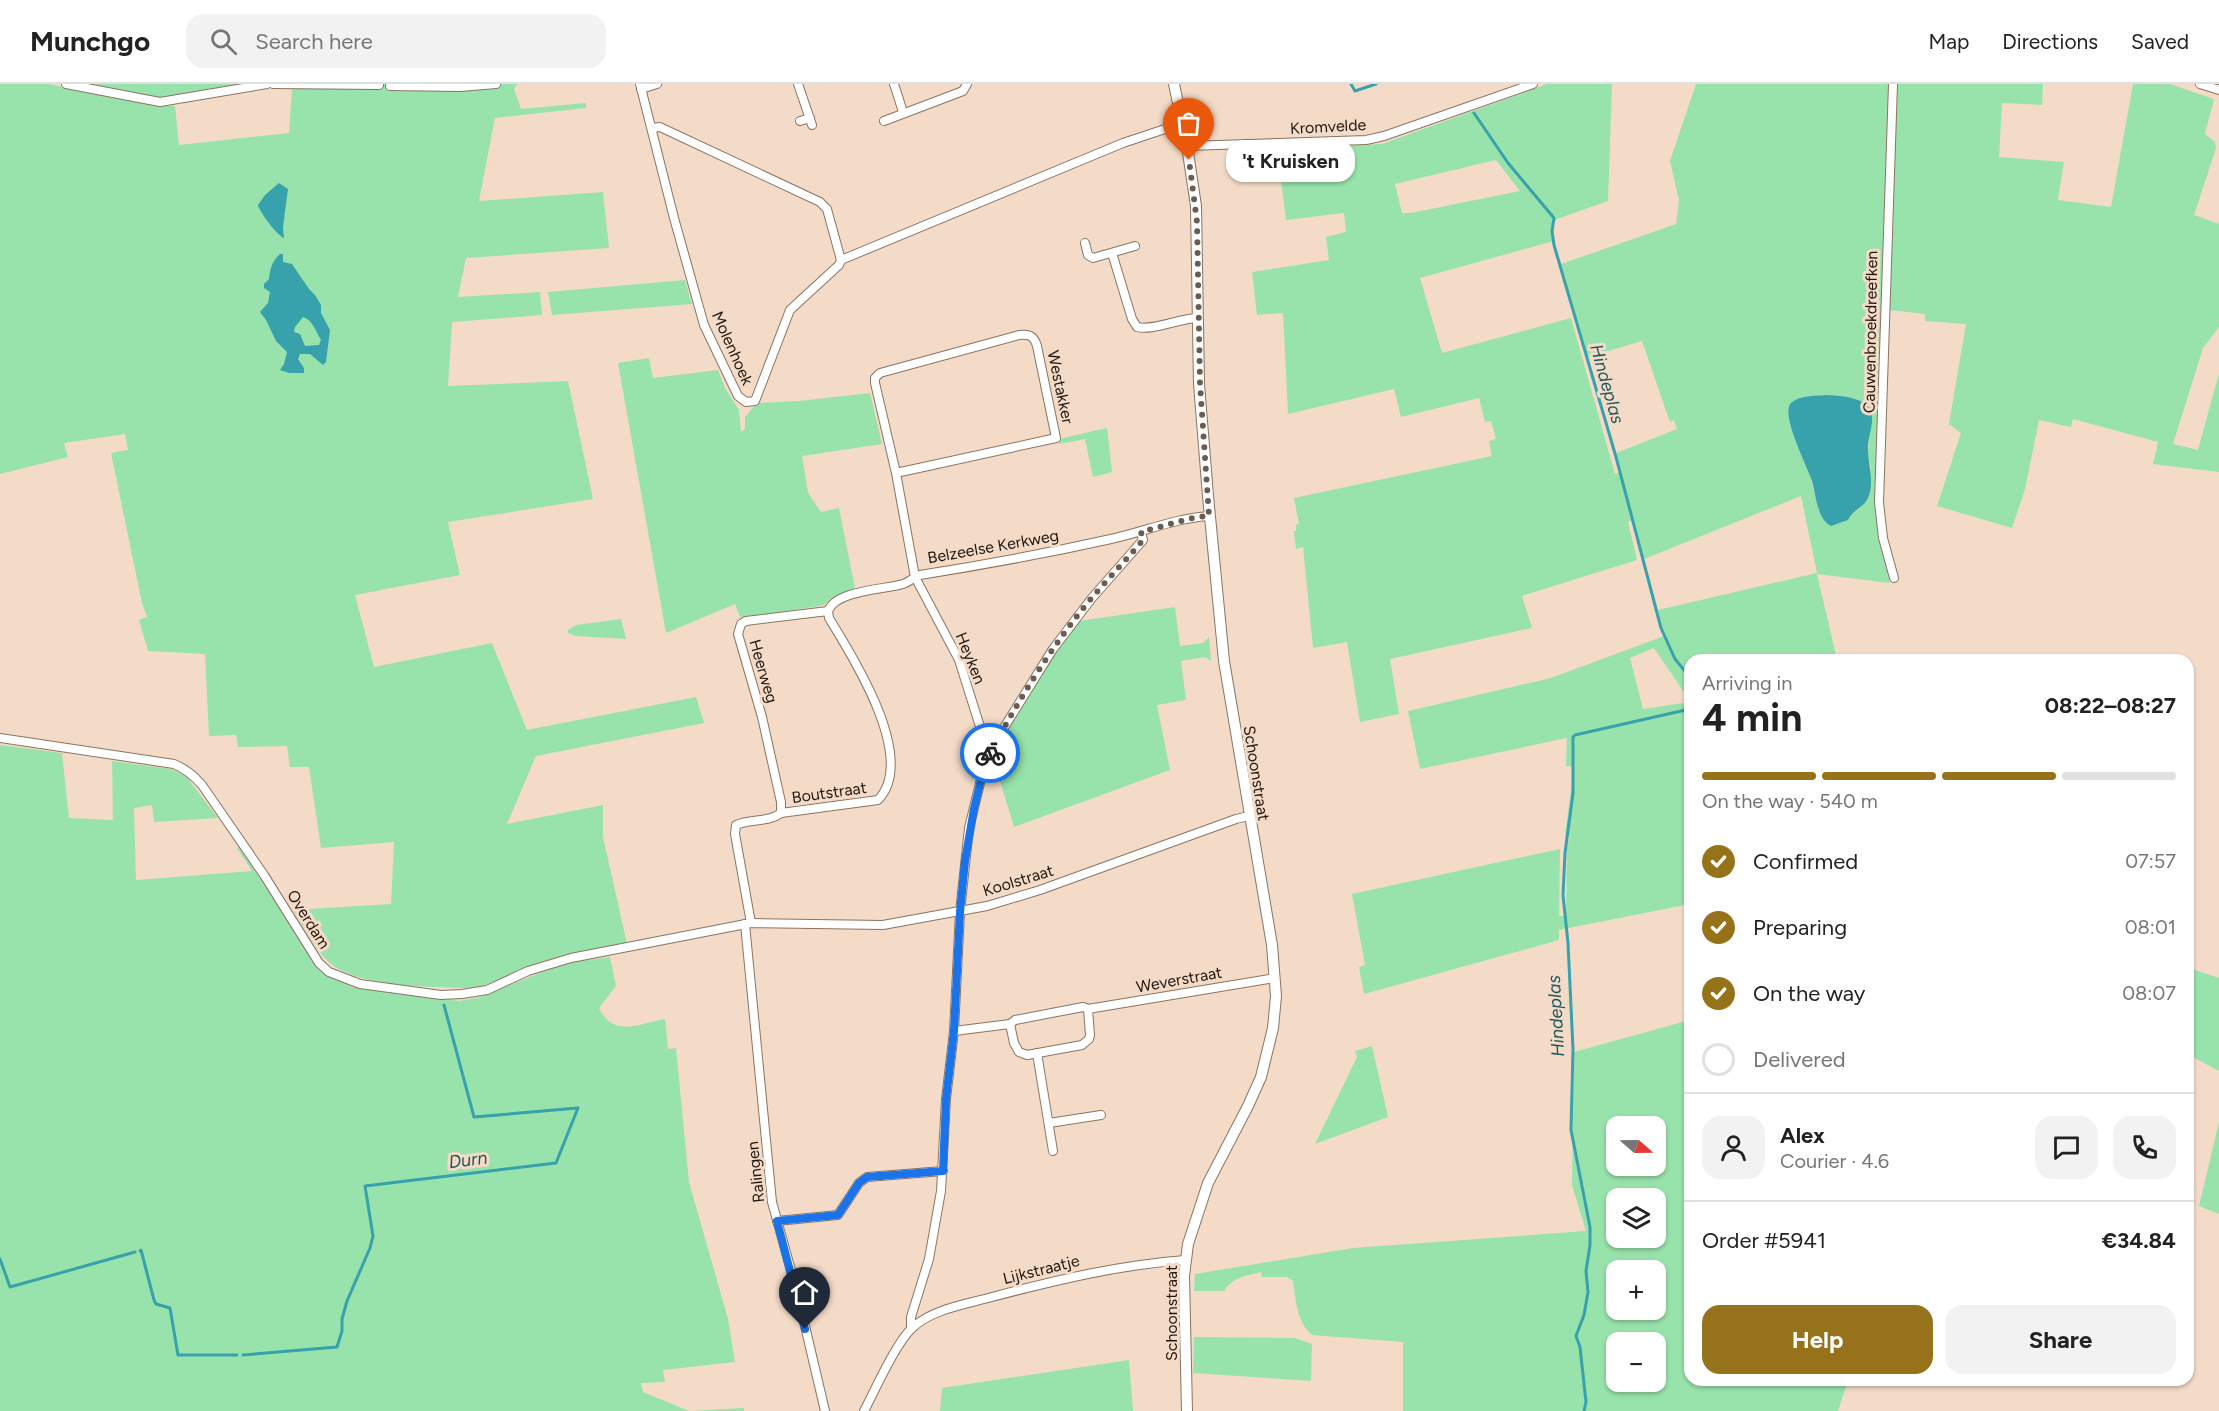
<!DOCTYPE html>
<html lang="en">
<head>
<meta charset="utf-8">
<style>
	body { margin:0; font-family:Figtree,sans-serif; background:#f2f2f2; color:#222; height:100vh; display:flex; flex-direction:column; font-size:22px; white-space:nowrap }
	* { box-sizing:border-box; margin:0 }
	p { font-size:20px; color:#767676 }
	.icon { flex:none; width:33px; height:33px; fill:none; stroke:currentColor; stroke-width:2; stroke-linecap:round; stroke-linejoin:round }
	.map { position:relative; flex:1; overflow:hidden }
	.side { position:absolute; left:1684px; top:570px; width:510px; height:732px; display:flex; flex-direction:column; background:#fff; border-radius:18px; box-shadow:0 2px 4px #0004 }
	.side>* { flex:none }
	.needle { width:39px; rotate:110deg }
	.controls { position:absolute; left:1606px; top:1032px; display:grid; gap:12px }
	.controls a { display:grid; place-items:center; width:60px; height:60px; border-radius:12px; background:#fff; box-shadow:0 2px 4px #0004; font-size:30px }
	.pin { position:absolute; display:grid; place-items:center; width:51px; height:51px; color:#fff; margin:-62px -26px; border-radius:50% 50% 50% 0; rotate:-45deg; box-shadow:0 0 6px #0007 }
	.pin .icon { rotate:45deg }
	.courier { position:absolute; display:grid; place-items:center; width:60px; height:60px; margin:-30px; border:4px solid #1a73e8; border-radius:50%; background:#fff; color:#222; box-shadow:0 2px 8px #0007 }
	.bubble { position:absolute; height:42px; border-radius:18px; background:#fff; box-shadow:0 2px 4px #0004; font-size:20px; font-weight:700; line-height:42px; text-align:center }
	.head em { font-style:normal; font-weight:700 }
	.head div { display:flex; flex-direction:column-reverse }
	.head { display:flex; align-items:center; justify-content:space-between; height:102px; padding:0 18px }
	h1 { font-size:39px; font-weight:700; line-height:45px }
	.bar { display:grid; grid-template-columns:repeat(4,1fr); gap:9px 6px; align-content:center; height:72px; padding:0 18px }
	.bar i { height:8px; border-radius:4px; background:#e0e0e0 }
	.bar .on { background:#96721b }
	.bar p { grid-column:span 4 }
	.line { display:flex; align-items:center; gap:15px; padding:0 18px; border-top:2px solid #e0e0e0 }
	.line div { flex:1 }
	.round { display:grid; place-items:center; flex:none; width:63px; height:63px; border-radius:18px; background:#f2f2f2 }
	ol { padding:0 18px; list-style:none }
	li { display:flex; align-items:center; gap:18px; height:66px }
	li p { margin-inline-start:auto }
	li .icon { padding:6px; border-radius:50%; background:#96721b; color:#fff; stroke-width:4 }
	li:last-child { color:#767676 }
	li i { width:33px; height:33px; border:3px solid #e0e0e0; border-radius:50% }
	.action { display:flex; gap:12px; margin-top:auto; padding:12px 18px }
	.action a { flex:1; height:69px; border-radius:18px; background:#96721b; color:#fff; font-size:24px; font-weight:700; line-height:69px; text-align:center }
	.action a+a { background:#f2f2f2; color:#222 }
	header { display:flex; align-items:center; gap:36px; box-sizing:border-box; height:84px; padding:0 30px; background:#fff; border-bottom:2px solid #e0e0e0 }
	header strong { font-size:28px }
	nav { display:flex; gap:33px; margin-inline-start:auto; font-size:21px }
	.search { width:420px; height:54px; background:#f2f2f2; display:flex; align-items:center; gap:15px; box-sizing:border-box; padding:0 21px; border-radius:18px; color:#767676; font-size:22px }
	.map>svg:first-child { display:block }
	.green { fill:#98e3ab; fill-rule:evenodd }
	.water { fill:#37a2ac; fill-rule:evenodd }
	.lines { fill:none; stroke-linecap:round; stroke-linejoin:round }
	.stream { stroke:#37a2ac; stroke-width:3 }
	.minor-casing { stroke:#8a7462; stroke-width:10 }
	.tertiary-casing { stroke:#8a7462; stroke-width:12 }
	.minor { stroke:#fff; stroke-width:8 }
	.tertiary { stroke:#fff; stroke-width:10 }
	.done { stroke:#6a5c50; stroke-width:6; stroke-dasharray:0 10.8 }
	.route { stroke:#1a73e8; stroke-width:8 }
	.labels { text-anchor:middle; stroke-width:6; stroke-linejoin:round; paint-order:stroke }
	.street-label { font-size:16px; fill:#201710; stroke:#f4dbc7 }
	.water-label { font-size:18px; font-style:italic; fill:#1c575d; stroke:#f4dbc7 }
</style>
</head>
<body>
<header>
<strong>Munchgo</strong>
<div class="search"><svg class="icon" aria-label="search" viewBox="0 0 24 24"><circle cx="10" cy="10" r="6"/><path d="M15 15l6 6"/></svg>Search here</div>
<nav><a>Map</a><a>Directions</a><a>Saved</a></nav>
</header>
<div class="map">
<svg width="2219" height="1327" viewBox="0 0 2219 1327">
	<rect width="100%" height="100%" fill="#f4dbc7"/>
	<!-- green -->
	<g class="green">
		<path d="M0,0h48l103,21 24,1 4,39 110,-12 3,-44h39v-5h186l-3,5 7,20 65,-6v5l-91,10 -16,83 124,-9 6,56 -143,10 -8,39 82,-5 2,23 -90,7 -4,64 120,-5 25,118 -145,23 12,53 -105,20 19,72 118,-24 35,87 169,-33 8,26 -168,33 -29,68 96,-19v32l24,107c-34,5 -67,11 -99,23 -21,8 -39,20 -62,21 -37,-1 -107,-1 -136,-25 -16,-14 -26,-36 -37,-53l98,-6 3,-62 -73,6 -12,-81h-19l-3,-21 -49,1 -2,-12 -27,1 -4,-82 -57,-3 -9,-31 8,-3 -5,-14 -31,-150 17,-3 -3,-16 -61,9 4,14 -68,17z"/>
		<path d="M97,0h157l-92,15 -66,-13z"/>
		<path d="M1547,0h65l-4,117 -54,19v21l-134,37 22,75 129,-35 44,156 6,-2 -5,-19 61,-24 -3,-9 -4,2 -28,-81 -54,16 -27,-93 115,-40 3,-24 -9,-39 26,-77h193l-9,311 1,147 9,41 -73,-9 20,86h-147v244l-131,26v10l-195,54 -5,-27 6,-2 -13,-71 208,-45 -1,67h7l1,-69 3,-11 -5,-1 9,-68 -8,-1 1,-28 -147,31 -12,-58 143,-33 113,-42 -6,-26 159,-37 -16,-77 -157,63 -12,-39 -4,2 9,38 -115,36 10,32 -142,31 9,55 -39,8 -13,-80 -34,6 -10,-101 -7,2 -2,-18h2v-6l3,-1 -5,-26 198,-42 -3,-15 7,-2 -5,-18 -6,1 -6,-24 -78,19 -7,-28 -106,25 -5,-101 -26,2 -5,-43 77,-12 -3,-23 20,-5 -2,-19 -58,7 -9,-72 105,-4zM1496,76l24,31 -109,22h-9l-7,-29zM1826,311l32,4 11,36 -1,19 3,14 -9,38 -19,16 -8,2 -9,-1 -7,-13 -11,-43 -18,-44 19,-27zM1654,564l36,53v1l-47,7 -13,-51z"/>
		<path d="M1897,0h146l-1,21 -40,-2 -3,54 65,5 -6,38 53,7 22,-123h37l44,15 -9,35 10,8 1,6 -22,67 25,9v103l-16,21 -30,96 25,6 21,-77v99l-66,-8 5,-22 -85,-23 -2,8 -32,-7 -14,69 -13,39 -75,-22 24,-73 -12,-9 17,-100 -41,-3v-7l-35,-4z"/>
		<path d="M685,196l7,24 -140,11 -4,-23z"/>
		<path d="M649,274l4,20 65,-8 7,18 14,22 2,22 4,-3v-12l12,-14 42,-2 71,-8 12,51 -80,12 6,37 13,19 18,-4 16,80 -25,11 -6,6 -83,14 -6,-15 -69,29 -48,-270z"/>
		<path d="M1107,344l5,44 -19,5 -8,-38 -26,5v-6h4z"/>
		<path d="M1175,523l5,39 23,-3 6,-6 2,24 -6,-4 -24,4 5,39 -29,5 13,65 -156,57 -21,-69c22,-49 52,-94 86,-137z"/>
		<path d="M621,535l5,20 -50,-3 -8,-3v-3l8,-5z"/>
		<path d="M0,661l62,8 7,65 44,2 -1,-59 59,8 14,6 33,43 -64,4 -2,-17 -18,3 2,72 116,-9 -15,-23 2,-2 76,117 10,11 7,4 -3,-6 23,15 107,14 21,-4 72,-29 28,-7 30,-4 6,29 -17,22c15,30 38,16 66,11l3,30 8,-1 13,134 39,137 7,43 -72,8 2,12 -24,1 2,9 46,19 55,-3v3h-744z"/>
		<path d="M2189,884l30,10v93l-30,-16z"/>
		<path d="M1690,936v360h158l-10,31h-435v-69l-91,-7c-16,-15 -16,-34 -19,-54l-6,-4h-25l-1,-5c-15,4 -28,5 -37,19h-30l1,-17 158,-26 233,-17 -14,-46 2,-133zM1617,1042h39v40h-39zM1617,1114h39v40h-39zM1656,1186v40h-39v-40zM1656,1258v40h-39v-40z"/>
		<path d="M1372,962l16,71 -73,27 42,-87 -2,-6z"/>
		<path d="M2219,1038v92l-20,-8z"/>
		<path d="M1194,1253l101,1 17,6 -1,37 -118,-8z"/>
		<path d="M1129,1276l4,51h-193l2,-23z"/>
	</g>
	<!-- water -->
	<g class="water">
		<path d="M279,99l9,6 -5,38 1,11c-7,-3 -24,-25 -26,-33l7,-10z"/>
		<path d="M280,170h3v8l9,2 17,25 6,6 6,10v8l9,17 -4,32 -3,3 -13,-11h-10l-2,5 6,9v5h-15l-9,-3 4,-6 3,-12 -11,-11 -10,-21 -6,-8 8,-9 2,-11 -6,-4v-4l5,-5c1,-10 3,-18 11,-25zM303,233c10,3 13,15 18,23l-2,5 -14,1 -5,-12 -6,-2 1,-5z"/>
		<path d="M1826,311c14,1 34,1 43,13 7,10 0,26 -1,37 -1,17 8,38 -1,55 -5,8 -15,11 -19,20l-17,6c-14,-7 -15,-31 -19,-45 -5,-15 -32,-67 -21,-78 8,-8 25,-7 35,-8z"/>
	</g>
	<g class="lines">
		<!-- stream -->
		<g class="stream">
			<path d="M1351,0l4,7 21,-7"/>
			<path d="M1474,29l34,50 46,55 -2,13 2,14 62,212 45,171 14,31 15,18"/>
			<path d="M140,1167l1,-1 13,50 2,4 14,4 8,47h59"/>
			<path d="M0,1175l10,28 125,-35"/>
			<path d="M243,1271l94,-8 5,-16v-12l5,-18 23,-53 3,-12 -8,-50 191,-23 22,-55 -104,9 -30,-112"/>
			<path d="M1584,1327l2,-9 -6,-55 -4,-11 8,-21 4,-23 -2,-21 4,-26v-18l-19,-97 2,-81 -5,-106 -5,-48 2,-42 8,-60v-56l2,-2 115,-26"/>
		</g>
		<defs>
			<g id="minor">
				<path d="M66,0l94,18 107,-18"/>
				<path d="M273,0l106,1"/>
				<path d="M640,0l34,134 30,107 34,71 8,6 9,-1 35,-91 49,-45 2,-5 282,-117 60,-20"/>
				<path d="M798,0l14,41"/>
				<path d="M894,0l9,28"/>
				<path d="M1893,0l-14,418 4,36 11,40"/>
				<path d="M2200,0l19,6"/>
				<path d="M390,2l70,1 36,-3"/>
				<path d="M641,5l16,-5"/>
				<path d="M800,37l10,-3"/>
				<path d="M884,37l79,-30 4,-7"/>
				<path d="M652,44l8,-1 160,75 7,7 14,51"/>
				<path d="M1187,62l179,-6 18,-4 149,-52"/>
				<path d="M1085,159l3,12 5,3 42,-12"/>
				<path d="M1112,169l20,66 5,8c16,4 43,-9 61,-9"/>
				<path d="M896,389l160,-35 -19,-92c-3,-10 -7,-12 -18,-11l-139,38 -5,5v5l21,90 19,104 44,83 29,92 2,2"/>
				<path d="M0,654l174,26c12,5 19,11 28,21l62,90 55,88 10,9 31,12 81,11 21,-1 25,-4 41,-19 43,-13 180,-35 132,2 104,-19 53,-16 196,-71 13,-3"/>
				<path d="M781,729v-11l-19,-85 -24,-83 3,-10 5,-3 82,-10"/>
				<path d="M751,839l-16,-89 1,-9c15,-7 32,-2 45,-12l97,-13c40,-41 -25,-143 -49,-182l-1,-7c9,-21 54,-21 75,-27 6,-2 11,-7 17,-9 63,-10 128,-22 191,-36 32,-7 65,-21 98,-23"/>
				<path d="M745,840l27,278 25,90 28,119"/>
				<path d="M1010,940l4,19 5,9 8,3 55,-10 7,-6 1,-4 -2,-26"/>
				<path d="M954,947l56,-7 5,-4 68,-13 5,2 187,-31"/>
				<path d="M1037,969l16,98"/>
				<path d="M1049,1039l52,-8"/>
				<path d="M777,1137l61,-6 21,-32 8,-6 76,-6"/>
				<path d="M911,1245v-12l18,-58 12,-68 5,-92 8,-68 6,-119 9,-84 14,-57 22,-45 48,-77 39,-51 51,-58 -2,-8"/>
				<path d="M864,1327c11,-21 32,-68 48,-83 20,-19 55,-24 80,-31 64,-17 127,-32 193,-37"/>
			</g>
			<path id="tertiary" d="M1174,0l13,62 9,60 3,178 9,112 16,165 48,284 4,51 -3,32 -12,49 -13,29 -40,77 -20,61 -4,32 3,135"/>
		</defs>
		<!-- minor casing -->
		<use href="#minor" class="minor-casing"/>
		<!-- tertiary casing -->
		<use href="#tertiary" class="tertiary-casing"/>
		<!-- minor -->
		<use href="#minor" class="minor"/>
		<!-- tertiary -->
		<use href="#tertiary" class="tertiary"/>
	</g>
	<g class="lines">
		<!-- done -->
		<path class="done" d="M990,669c25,-46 52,-91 84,-133 21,-28 46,-53 69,-80l-2,-8 55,-15 13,-1 -9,-132 -3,-162 -8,-62"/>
		<!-- route -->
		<path class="route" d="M805,1245l-28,-108 61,-6 21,-32 8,-6 76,-6 3,-72 8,-68 6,-119 5,-51 9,-52 9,-38 7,-18"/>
	</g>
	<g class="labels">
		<!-- street labels -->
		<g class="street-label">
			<text transform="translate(1328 42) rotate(-3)" y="6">Kromvelde</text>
			<text transform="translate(1870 248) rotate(-89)" y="6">Cauwenbroekdreefken</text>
			<text transform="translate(733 264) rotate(66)" y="6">Molenhoek</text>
			<text transform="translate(1061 303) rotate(78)" y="6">Westakker</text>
			<text transform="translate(993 462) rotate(-10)" y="6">Belzeelse Kerkweg</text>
			<text transform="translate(971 574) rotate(68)" y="6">Heyken</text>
			<text transform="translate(764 587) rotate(74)" y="6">Heerweg</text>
			<text transform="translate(1257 689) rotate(81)" y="6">Schoonstraat</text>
			<text transform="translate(829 708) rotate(-8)" y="6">Boutstraat</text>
			<text transform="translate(1018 796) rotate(-17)" y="6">Koolstraat</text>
			<text transform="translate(309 835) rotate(58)" y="6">Overdam</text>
			<text transform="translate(1179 895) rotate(-10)" y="6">Weverstraat</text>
			<text transform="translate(755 1088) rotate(-96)" y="6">Ralingen</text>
			<text transform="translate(1041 1185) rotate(-14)" y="6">Lijkstraatje</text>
			<text transform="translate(1171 1229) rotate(-90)" y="6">Schoonstraat</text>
		</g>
		<!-- water labels -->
		<g class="water-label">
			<text transform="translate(1607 300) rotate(74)" y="6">Hindeplas</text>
			<text transform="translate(1556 932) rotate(-93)" y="6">Hindeplas</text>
			<text transform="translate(468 1076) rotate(-7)" y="6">Durn</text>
		</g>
	</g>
</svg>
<div class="controls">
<a><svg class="needle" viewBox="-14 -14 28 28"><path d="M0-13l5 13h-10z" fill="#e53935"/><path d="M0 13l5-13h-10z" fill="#767676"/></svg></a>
<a><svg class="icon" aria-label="layers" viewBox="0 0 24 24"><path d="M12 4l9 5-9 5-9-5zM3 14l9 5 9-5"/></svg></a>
<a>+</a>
<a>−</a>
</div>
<div class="pin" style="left:1189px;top:76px;background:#ea580c"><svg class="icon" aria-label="bag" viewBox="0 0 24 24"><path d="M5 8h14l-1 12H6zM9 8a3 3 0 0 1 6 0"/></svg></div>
<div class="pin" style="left:805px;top:1245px;background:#1f2937"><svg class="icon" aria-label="home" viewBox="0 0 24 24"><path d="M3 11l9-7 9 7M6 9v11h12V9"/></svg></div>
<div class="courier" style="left:990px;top:669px"><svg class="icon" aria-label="bike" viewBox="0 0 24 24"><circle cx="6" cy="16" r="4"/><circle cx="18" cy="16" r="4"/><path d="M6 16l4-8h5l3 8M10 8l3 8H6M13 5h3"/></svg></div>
<div class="bubble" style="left:1226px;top:56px;width:129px">'t Kruisken</div>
<section class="side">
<div class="head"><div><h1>4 min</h1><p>Arriving in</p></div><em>08:22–08:27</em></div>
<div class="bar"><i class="on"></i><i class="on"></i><i class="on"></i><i></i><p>On the way · 540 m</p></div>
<ol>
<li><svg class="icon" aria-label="check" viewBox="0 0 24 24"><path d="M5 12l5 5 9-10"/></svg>Confirmed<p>07:57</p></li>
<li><svg class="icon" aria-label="check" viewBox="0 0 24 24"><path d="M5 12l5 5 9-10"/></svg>Preparing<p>08:01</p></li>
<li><svg class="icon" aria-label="check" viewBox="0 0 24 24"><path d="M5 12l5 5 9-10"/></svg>On the way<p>08:07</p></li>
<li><i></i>Delivered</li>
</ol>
<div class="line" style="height:108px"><a class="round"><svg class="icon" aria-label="person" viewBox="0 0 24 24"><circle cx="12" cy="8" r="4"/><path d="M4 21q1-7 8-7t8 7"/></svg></a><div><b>Alex</b><p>Courier · 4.6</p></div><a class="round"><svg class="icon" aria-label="chat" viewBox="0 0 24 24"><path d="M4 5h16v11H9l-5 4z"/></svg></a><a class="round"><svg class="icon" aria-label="phone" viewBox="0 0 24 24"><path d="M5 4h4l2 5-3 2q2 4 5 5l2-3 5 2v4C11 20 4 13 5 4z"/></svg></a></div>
<div class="line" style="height:78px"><div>Order #5941</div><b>€34.84</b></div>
<div class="action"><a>Help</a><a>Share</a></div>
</section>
</div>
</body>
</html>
